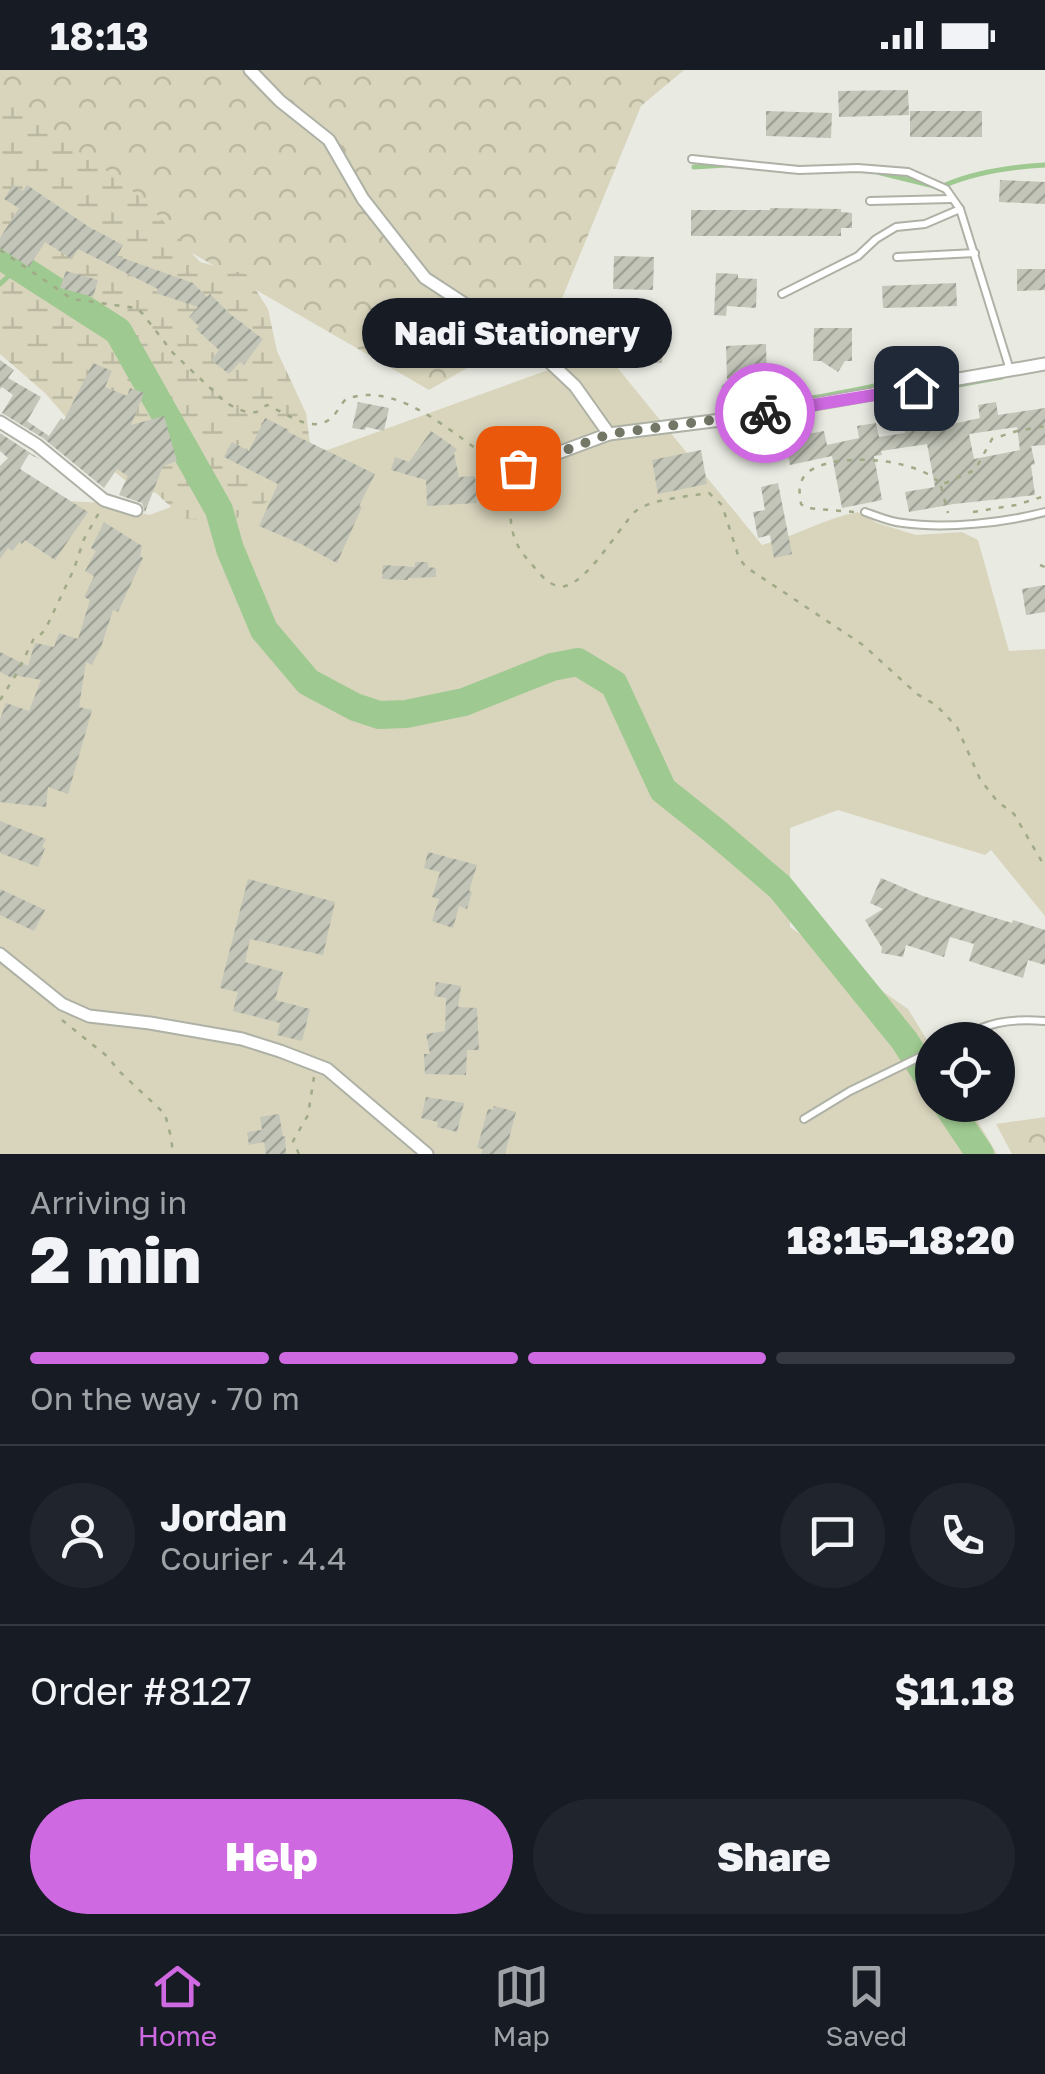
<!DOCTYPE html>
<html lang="en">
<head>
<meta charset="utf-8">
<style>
	body { margin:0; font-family:"Golos Text",sans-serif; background:#20242c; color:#f1f3f6; height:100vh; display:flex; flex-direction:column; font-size:38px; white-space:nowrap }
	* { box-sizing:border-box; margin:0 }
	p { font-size:32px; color:#9ea1a6 }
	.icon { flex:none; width:55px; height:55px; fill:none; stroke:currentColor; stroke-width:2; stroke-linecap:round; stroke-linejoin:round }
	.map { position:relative; height:1084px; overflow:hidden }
	.sheet { display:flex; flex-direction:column; background:#171b24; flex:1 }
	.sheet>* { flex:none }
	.controls { position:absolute; left:915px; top:952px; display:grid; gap:20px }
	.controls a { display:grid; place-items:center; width:100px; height:100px; border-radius:50%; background:#171b24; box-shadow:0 2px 8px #0004; font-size:50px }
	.pin { position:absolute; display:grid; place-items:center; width:85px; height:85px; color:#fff; margin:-42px; border-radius:20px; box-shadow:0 5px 15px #0006 }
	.courier { position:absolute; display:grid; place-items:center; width:100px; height:100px; margin:-50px; border:8px solid #cf69e2; border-radius:50%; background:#fff; color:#222; box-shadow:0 2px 12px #0007 }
	.bubble { position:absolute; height:70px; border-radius:35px; background:#171b24; box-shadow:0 2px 8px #0004; font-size:32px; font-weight:800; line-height:70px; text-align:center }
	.head em { font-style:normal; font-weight:800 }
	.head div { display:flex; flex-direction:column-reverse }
	.head { display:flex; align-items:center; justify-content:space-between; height:170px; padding:0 30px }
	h1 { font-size:65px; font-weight:800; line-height:75px }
	.bar { display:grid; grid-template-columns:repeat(4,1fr); gap:15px 10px; align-content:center; height:120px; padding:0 30px }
	.bar i { height:12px; border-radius:8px; background:#363941 }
	.bar .on { background:#cf69e2 }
	.bar p { grid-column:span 4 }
	.line { display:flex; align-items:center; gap:25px; padding:0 30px; border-top:2px solid #363941 }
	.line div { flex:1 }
	.round { display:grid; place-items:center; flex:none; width:105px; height:105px; border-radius:52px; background:#20242c }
	.primary-button { display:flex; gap:20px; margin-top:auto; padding:20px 30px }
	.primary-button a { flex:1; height:115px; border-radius:60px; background:#cf69e2; color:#fff; font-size:40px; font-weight:800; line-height:115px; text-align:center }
	.primary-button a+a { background:#20242c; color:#f1f3f6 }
	.status { display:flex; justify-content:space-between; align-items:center; height:70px; padding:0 50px; background:#171b24; direction:ltr }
	.status svg { height:28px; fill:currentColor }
	.menu { display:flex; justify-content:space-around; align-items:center; height:140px; border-top:2px solid #363941; background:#171b24; font-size:28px; color:#9ea1a6 }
	.menu a { display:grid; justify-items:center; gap:5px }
	.menu .on { color:#cf69e2 }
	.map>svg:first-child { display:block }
	.green { fill:#d9d5bd }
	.forest { fill:url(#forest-crowns) }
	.wetland { fill:url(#wetland-marsh) }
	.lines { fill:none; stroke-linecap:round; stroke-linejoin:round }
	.stream { stroke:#9ec990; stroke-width:5 }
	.river { stroke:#9ec990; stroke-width:28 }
	.building { fill:url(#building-hatch); fill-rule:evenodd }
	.service-casing { stroke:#aeb1a5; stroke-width:10 }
	.minor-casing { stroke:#aeb1a5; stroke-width:15 }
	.path { stroke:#a0aa86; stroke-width:2.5; stroke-dasharray:5 8; stroke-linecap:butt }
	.service { stroke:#fff; stroke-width:6 }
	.minor { stroke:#fff; stroke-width:11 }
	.done { stroke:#727766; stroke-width:10; stroke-dasharray:0 18 }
	.route { stroke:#cf69e2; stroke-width:12 }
</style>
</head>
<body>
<div class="status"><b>18:13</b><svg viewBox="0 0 49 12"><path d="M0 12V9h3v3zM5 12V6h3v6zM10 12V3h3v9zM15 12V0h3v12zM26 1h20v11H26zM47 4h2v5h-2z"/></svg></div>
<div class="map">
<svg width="1045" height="1084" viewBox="0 0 1045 1084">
	<defs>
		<pattern id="forest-crowns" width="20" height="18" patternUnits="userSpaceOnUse" patternTransform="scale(2.5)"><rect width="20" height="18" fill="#d9d5bd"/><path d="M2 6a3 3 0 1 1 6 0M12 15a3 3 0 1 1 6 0" fill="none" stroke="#bbb8a2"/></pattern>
		<pattern id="wetland-marsh" width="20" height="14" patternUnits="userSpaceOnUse" patternTransform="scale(2.5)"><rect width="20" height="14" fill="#d9d5bd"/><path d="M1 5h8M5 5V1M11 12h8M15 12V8" fill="none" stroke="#bbb8a2"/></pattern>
		<pattern id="building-hatch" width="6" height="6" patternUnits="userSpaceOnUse" patternTransform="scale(2.5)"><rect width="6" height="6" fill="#c2c5b8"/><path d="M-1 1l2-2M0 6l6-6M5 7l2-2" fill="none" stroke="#9ea195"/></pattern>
	</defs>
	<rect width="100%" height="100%" fill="#e9eae2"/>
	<!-- green -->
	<path class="green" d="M603,280l159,195c34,-9 63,-27 96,-33l19,11 39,12 46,-3 16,8 31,111 36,-2v267l-54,-66 -6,5 -147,-45 -48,18v99l118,82 24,39v57h36l29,49h-997v-639l68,-14 35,2 46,12z"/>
	<!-- forest -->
	<g class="forest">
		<path d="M0,0h684l-43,36 -87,212 -125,72 -429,-248z"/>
		<path d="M1045,1047v37h-33l-16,-30z"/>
	</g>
	<!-- wetland -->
	<path class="wetland" d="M0,25l13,7 40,33 54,36 38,30 55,61 46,12 22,35 9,42 29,62 5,38 -35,46 -43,23 -49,-1 -28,-26 -26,-9 -18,-14 -67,-77 -45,-39z"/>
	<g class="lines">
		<!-- stream -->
		<g class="stream">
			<path d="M694,97l32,-2"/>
			<path d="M877,102l57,14"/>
			<path d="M943,116c32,-14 67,-19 102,-21"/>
			<path d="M0,214l18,-17"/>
			<path d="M939,315l8,2 55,-10"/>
			<path d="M724,317c6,6 10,12 19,13 41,9 126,-14 170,-22l11,3"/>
		</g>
		<!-- river -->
		<g class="river">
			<path d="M0,185l118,76 101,179 11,39 34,81 44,52 47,25 24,8 27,-1 58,-12 88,-35 26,-5 36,22 49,106 54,43 63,54 124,153 28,43"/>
			<path d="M947,1035l33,49"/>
		</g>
	</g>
	<!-- building -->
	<g class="building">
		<path d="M908,20l1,25 -70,2 -1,-26z"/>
		<path d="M766,41l66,2 -1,25 -65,-2z"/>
		<rect x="910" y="41" width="72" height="26"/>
		<path d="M1000,110l45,2v22l-46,-2z"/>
		<path d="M13,115l10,6 4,-6 62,42 34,18 -6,11 76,27 14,14 3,-3 20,20 33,25 -19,26 -4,-3 -11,12 -18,-14 8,-10 -23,-21 3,-3 -10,-9 9,-10 -42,-14 2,-4 -80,-40 -6,10 -27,-17 -16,25 -29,-19v-10l19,-30 -15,-9z"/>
		<path d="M770,138l71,1v3l11,1v15h-11v8h-150v-26h79z"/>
		<path d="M614,186l40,1 -1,33 -40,-1z"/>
		<path d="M1017,199h28v21l-28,1z"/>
		<path d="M66,201l32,9 -5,17 -33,-9z"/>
		<path d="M716,203l22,1v4l19,1 -1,29 -29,-2 -1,10 -12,-1z"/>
		<path d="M956,213l1,23 -74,2 -1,-22z"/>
		<path d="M814,258h38v33h-7l-7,11 -17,-11h-8z"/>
		<path d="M620,259h41l1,34 -42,1z"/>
		<path d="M766,274l1,34 -40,1 -1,-33z"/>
		<path d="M0,290l14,10 -6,8 33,19 -14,24 22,15 12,-18 3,2 29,-57 19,8 -7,16 22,9 3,-8 14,5 -13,32 33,-9 13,45 -14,5 -18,46 -3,-9 -23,-8 9,-19 -11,-7 -13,19 -61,-50 -41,-25 11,-18 -11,-8 -2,2z"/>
		<path d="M358,332l31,6 -5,23 -18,-4 -1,3 -13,-2z"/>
		<path d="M996,332l2,13 47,-7v37l-14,1 4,18 -4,1 4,30 -81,9 -45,8 -4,-20 30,-5 -8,-43 -46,7 1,4 -8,1 8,44 -40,8 -10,-52 -42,9 -5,-27 39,-7 3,14 32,-7 -2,-12 19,-3 3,14 26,-4 -2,-14 17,-3 2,13 35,-6 23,-5 -2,-13zM1017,357l3,23 -46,9 -5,-25z"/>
		<path d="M265,348l24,12 -1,2 87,42 -16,32 3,1 -25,56 -36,-19 -42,-18 19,-42 -54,-27 8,-15 17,9z"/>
		<path d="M431,361l26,18 -3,4 5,24 16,-1 2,27 -50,3 -1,-26 -35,-10 4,-13 14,5z"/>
		<path d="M0,363l41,27 -12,-6 -9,15 68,43 -33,48 -30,-20 -3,4 -2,-2 -8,9 -4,-3 -8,11v-93l8,-8 -8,-7z"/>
		<path d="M701,380l6,34 -49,10 -6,-34z"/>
		<path d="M778,413l14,71 -18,4 -4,-23 -12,3 -5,-26 12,-2 -4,-23z"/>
		<path d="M104,452l38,24 -2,10 3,2 -25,54 -5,-2 -12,37 -9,18 -6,-3 -7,45 13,3 -24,84 -20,-7 -2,20 -46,-5v-83l6,-16 23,8 12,-31 -27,-5 -2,3 -12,-6v-20l28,14 7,-23 19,4 5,-14 19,6 12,-39 -6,-3 10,-21 -9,-5 11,-20 -5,-3z"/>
		<path d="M415,492h13v5l8,1v9l-28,1v2l-26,-1 1,-14 32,2z"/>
		<path d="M1045,515v27l-19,3 -4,-26z"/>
		<path d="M0,751l46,18 -4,8 3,1 -7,19 -38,-14z"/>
		<path d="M428,782l49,13 -8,26 3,1 -5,17 -8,-3 -6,22 -21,-7 7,-22 -7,-2 8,-25 -16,-4z"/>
		<path d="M881,808l42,18 89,27 1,-3 32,10v35l-17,-5 -5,18 -54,-17 5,-17 -24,-7 -6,20 -38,-12 -3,12 -22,-4 1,-5 -17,-28 18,-11 -13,-6z"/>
		<path d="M248,809l87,23 -12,53 -73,-16 -5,23 38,10 -8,28 35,9 -8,32 -25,-6 3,-12 -47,-12 5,-19 -18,-4z"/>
		<path d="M0,819l45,21 -11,21 -34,-16z"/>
		<path d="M436,912l25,4 -3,21 19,1 2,42h-12l-1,25 -41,-1 -1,-20h6l-4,-20 19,-3 1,-33 -12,-2z"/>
		<path d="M426,1027l38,6 -7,29 -20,-5 1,-5 -17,-4z"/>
		<path d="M494,1036l22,6 -11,42h-24l2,-5 -6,-1 11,-39 5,1z"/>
		<path d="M279,1044l4,23 2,-1 1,18h-20l-2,-12 -15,3 -2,-13 15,-2 -2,-13z"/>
	</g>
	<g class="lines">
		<defs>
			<g id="service">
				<path d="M692,89l107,11 59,-2 50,4 38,17 14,20 50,161"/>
				<path d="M870,131l81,-2"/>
				<path d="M897,187l78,-4"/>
				<path d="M782,224l76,-38 18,-17 20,-12 29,-3 35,-15"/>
				<path d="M865,442c12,4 25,10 38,11 42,6 101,0 142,-11"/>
				<path d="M954,970c35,-17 52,-22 91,-19"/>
				<path d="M804,1049l46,-28 82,-40"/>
			</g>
			<g id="minor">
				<path d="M250,0l30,31 49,39 34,59 62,79 116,76 34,32 34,48"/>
				<path d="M0,352l37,23 67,55 32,10"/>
				<path d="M517,398l92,-34 120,-15 316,-55"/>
				<path d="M0,884l62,50 27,12 61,7 92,16 38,12 47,18 100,85"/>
			</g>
		</defs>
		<!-- service casing -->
		<use href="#service" class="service-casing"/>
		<!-- minor casing -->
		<use href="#minor" class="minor-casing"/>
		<!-- path -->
		<g class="path">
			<path d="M0,180l72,49 64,9 6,5 31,40 52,49c7,4 22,13 31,10 4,-1 7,-5 11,-7 17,7 44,29 63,14 6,-4 10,-14 16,-20 56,-20 111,41 156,67"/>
			<path d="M515,410c-6,32 -9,56 14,81 8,9 16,22 29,25 21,6 53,-45 66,-61 5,-6 9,-13 16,-17 17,-9 49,-12 69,-15l13,12 17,53 7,9 117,78 54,49 19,11 21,22 23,52 17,22 17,13 31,53"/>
			<path d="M941,416l7,27"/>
			<path d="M854,442l-48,-4 -5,-4c-1,-8 -3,-17 1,-24 15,-32 120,-23 139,5l34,-15 17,-31 25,-8 28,-5"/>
			<path d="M973,442l43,-7 29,-9"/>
			<path d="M1040,495l5,2"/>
			<path d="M0,630l17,-27 17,-35 4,-1 7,-7 29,-61 10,-30 16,-28"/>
			<path d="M62,950l46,37 11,14 46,43 6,23 2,17"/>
			<path d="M299,1084l-6,-13 15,-26 6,-38"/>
		</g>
		<!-- service -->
		<use href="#service" class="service"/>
		<!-- minor -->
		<use href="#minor" class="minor"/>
	</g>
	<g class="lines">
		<!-- done -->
		<path class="done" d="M518,398l91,-34 156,-21"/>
		<!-- route -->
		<path class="route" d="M765,343l151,-25"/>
	</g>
</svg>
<div class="controls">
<a><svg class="icon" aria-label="locate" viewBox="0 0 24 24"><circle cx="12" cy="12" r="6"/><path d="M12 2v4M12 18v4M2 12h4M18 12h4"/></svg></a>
</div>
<div class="pin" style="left:518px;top:398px;background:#ea580c"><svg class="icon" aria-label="bag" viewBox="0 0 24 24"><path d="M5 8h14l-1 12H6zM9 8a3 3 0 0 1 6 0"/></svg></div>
<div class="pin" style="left:916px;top:318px;background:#1f2937"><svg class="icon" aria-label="home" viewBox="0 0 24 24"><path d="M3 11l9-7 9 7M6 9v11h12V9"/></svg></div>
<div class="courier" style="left:765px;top:343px"><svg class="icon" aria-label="bike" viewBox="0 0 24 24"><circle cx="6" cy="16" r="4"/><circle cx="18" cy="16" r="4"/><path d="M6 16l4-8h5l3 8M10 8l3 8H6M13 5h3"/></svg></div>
<div class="bubble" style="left:362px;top:228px;width:310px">Nadi Stationery</div>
</div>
<section class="sheet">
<div class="head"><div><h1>2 min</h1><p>Arriving in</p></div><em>18:15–18:20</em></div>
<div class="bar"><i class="on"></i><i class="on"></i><i class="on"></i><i></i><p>On the way · 70 m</p></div>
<div class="line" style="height:180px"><a class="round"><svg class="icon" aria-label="person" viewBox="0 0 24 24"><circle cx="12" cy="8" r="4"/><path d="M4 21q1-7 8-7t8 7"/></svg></a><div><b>Jordan</b><p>Courier · 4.4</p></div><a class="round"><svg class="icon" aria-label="chat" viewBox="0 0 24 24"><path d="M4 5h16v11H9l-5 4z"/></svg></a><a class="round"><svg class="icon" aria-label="phone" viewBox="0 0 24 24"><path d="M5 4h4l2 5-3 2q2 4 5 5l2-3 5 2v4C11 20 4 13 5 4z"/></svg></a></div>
<div class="line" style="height:130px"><div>Order #8127</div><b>$11.18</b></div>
<div class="primary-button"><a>Help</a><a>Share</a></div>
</section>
<nav class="menu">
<a class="on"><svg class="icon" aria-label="home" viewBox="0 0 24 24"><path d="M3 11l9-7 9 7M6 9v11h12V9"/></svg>Home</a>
<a><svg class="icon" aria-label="map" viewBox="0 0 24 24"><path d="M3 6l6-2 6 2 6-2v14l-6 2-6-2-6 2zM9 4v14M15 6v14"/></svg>Map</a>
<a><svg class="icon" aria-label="saved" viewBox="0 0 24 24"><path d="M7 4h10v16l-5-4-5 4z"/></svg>Saved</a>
</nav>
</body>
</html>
